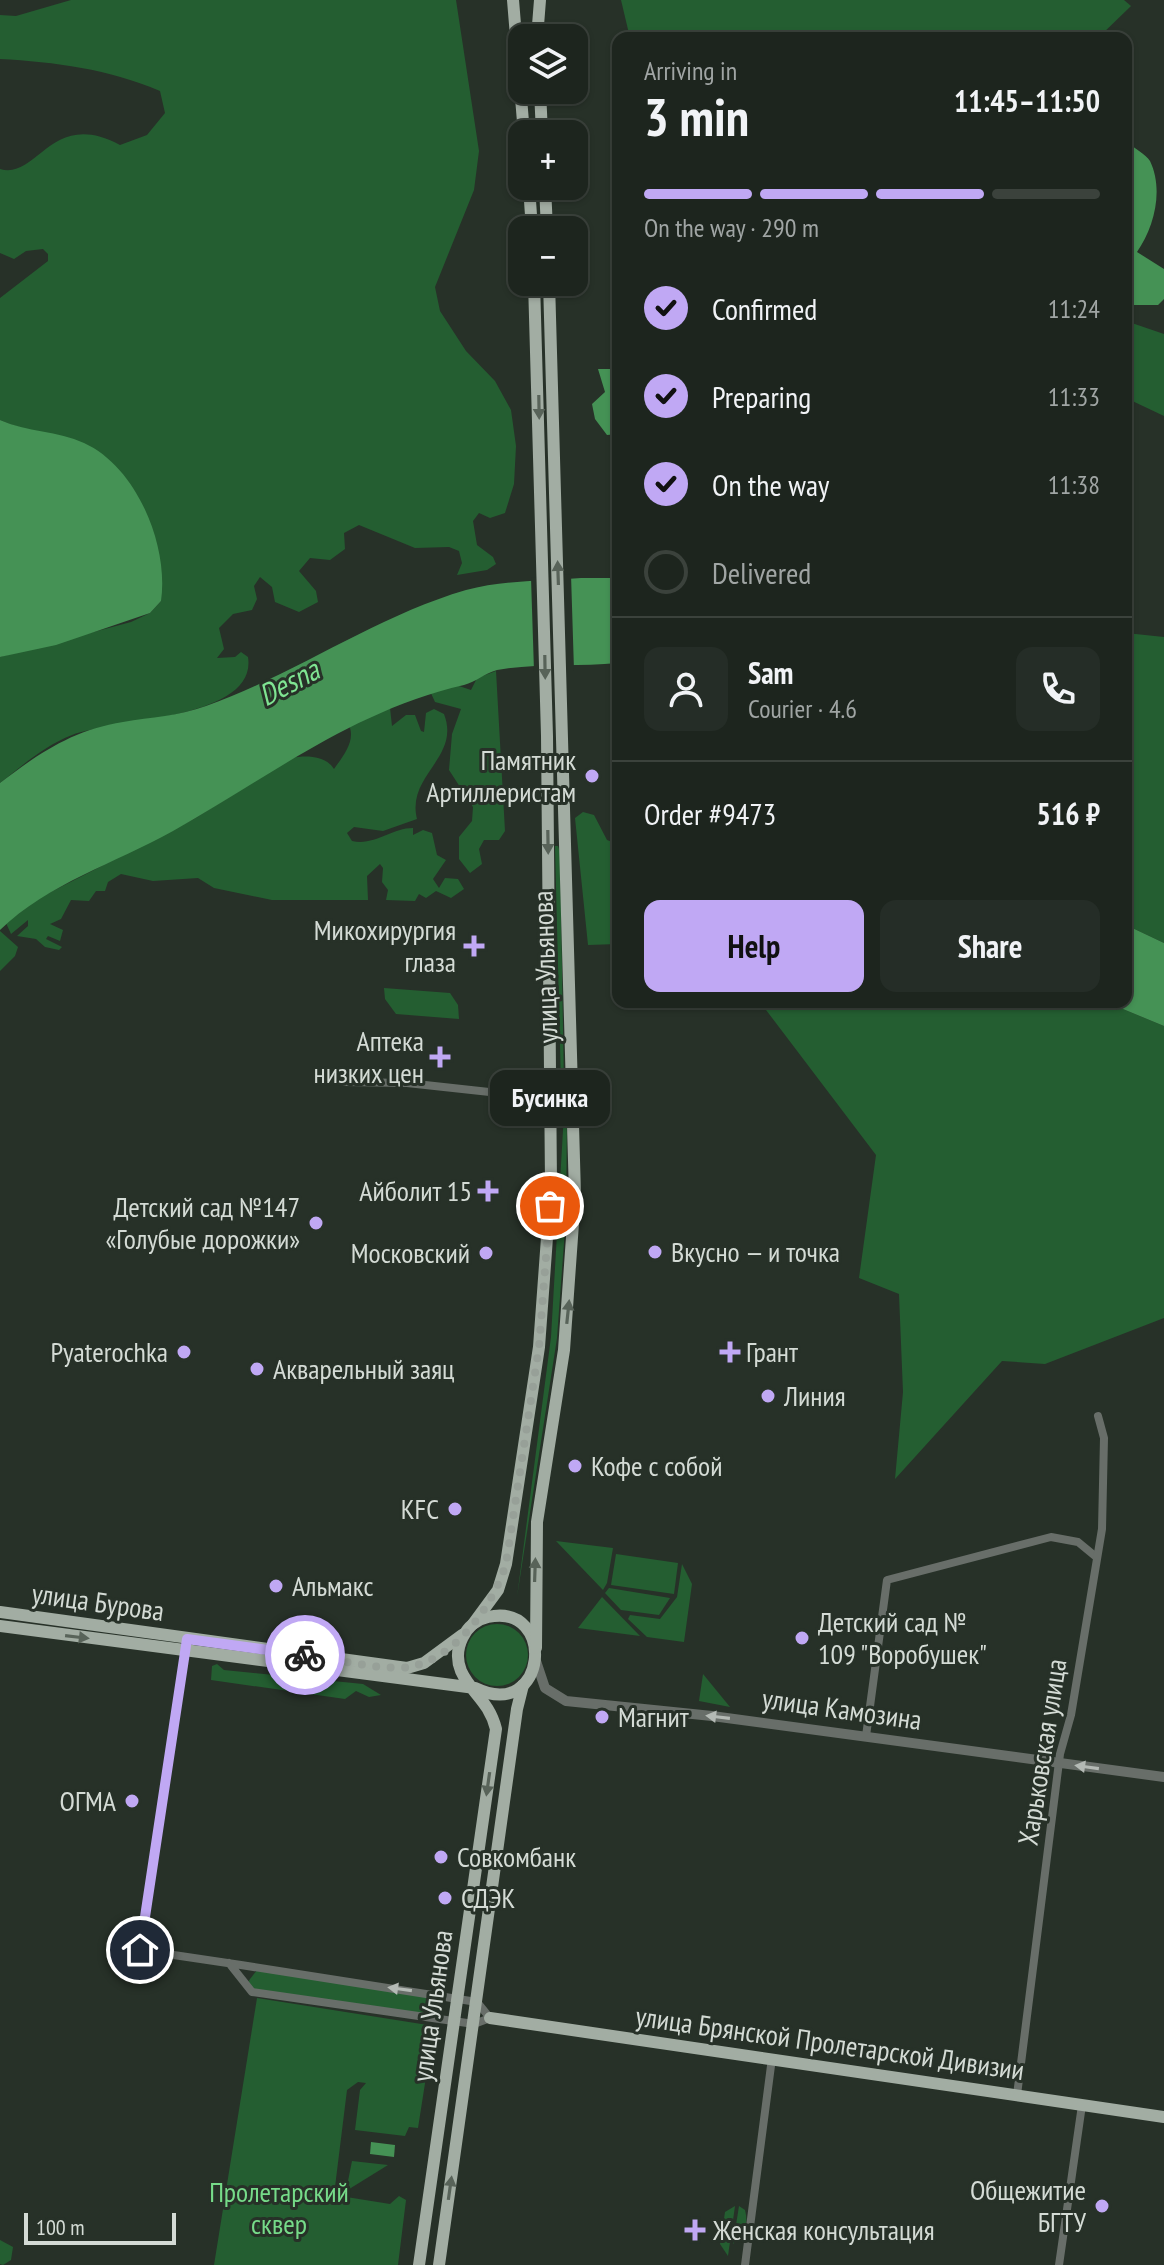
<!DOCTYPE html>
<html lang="en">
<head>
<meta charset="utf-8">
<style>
	body { margin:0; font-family:"PT Sans Narrow",sans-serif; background:#252d27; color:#f1f3f6; height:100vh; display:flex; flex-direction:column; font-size:30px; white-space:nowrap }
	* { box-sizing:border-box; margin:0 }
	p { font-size:26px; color:#a0a5a4 }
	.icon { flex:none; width:44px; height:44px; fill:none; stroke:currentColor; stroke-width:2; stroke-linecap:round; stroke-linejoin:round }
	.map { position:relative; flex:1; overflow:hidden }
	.drawer { position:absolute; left:612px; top:32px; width:520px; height:976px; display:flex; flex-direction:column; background:#1d251e; border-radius:16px; box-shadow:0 2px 6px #0004,0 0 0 2px #3b423c }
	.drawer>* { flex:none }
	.controls { position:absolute; left:508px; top:24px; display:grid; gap:16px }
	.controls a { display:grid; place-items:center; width:80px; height:80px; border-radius:16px; background:#1d251e; box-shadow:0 2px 6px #0004,0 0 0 2px #3b423c; font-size:40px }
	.scale { position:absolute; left:24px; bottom:20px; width:152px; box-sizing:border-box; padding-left:8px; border:4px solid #d4dbd5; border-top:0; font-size:22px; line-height:28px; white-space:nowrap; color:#d4dbd5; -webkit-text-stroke:6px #273128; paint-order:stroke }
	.pin { position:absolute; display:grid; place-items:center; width:68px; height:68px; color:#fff; margin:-34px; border:4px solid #fff; border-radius:50%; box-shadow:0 2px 8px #0007 }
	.courier { position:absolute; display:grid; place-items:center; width:80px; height:80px; margin:-40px; border:6px solid #c0a8f4; border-radius:50%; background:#fff; color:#222; box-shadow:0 2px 10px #0007 }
	.bubble { position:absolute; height:56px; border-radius:16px; background:#1d251e; box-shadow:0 2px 6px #0004,0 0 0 2px #3b423c; font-size:26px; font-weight:600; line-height:56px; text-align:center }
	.summary em { font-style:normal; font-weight:600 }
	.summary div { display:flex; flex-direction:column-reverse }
	.summary { display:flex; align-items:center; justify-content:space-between; height:136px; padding:0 32px }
	h1 { font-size:52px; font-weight:600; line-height:60px }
	.bar { display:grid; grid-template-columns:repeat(4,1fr); gap:12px 8px; align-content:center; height:96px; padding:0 32px }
	.bar i { height:10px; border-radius:6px; background:#3b423c }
	.bar .on { background:#c0a8f4 }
	.bar p { grid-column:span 4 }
	.line { display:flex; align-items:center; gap:20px; padding:0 32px; border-top:2px solid #3b423c }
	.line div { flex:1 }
	.round { display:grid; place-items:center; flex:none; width:84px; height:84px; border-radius:16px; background:#252d27 }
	ol { padding:0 32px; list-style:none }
	li { display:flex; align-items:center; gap:24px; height:88px }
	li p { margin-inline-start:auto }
	li .icon { padding:8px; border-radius:50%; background:#c0a8f4; color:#111; stroke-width:4 }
	li:last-child { color:#a0a5a4 }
	li i { width:44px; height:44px; border:4px solid #3b423c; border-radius:50% }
	.button { display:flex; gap:16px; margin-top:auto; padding:16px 32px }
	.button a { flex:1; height:92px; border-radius:16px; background:#c0a8f4; color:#111; font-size:32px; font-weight:600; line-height:92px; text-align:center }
	.button a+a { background:#252d27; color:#f1f3f6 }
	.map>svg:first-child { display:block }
	.green { fill:#245e31 }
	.water { fill:#459255 }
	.pier { fill:#273128 }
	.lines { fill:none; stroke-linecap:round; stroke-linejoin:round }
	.minor { stroke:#686e69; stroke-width:8 }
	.tertiary { stroke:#686e69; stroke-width:10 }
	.primary { stroke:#a2ada3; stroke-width:12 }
	.oneway { fill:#586359 }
	.oneway2 { fill:#b4bab5 }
	.done { stroke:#97a098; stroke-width:8; stroke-dasharray:0 14.4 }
	.route { stroke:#c0a8f4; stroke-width:10 }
	.poi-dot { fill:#c0a8f4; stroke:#273128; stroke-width:3 }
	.labels { text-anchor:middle; stroke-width:6; stroke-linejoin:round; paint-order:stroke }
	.poi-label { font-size:28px; fill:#d4dbd5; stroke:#273128; text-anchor:start }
	.street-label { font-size:28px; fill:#d4dbd5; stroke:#273128 }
	.park-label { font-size:28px; fill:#76db89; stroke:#273128 }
	.water-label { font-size:30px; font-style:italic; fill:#7fe492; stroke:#273128 }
</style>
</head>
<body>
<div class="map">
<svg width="1164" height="2265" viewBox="0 0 1164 2265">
	<rect width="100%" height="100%" fill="#273128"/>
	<!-- green -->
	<g class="green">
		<path d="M71,0h385l23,151 -5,39 -39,97 5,24 26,40 29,30 16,29 5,36 -2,38 -9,29 -15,5 -11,-5 -6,8 4,24 16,12 3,7 -9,6 -30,5 5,-12 -3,-12 -10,-4 -34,1 -56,-23 -15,8 1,16 -15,11 -20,-2 -11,13 17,20 2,11 -19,10 -24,-10 -3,-15 -12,-10 -6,9 3,13 -5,11 -19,4 -14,14 5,21 -7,9 18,-1 6,-5 7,5c10,63 -135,62 -176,78 -28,11 -49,30 -72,48v-126l131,-35 19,-9 11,-12 -34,-121c-42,-51 -73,-37 -127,-60v-122l48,-37v-7l-5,-5 -17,2 -12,8 -14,-6v-84c38,11 51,-61 120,-24l27,-10 18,-22 -5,-22c-51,-22 -105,-29 -160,-32v-44l16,1z"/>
		<path d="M621,0h503l7,6 -33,32h-468z"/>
		<path d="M616,81h2v154l-2,-5z"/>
		<path d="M1126,321l38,13v82l-38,-18z"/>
		<path d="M1126,633l38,4v306l-38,-18z"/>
		<path d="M496,671l9,160 -6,9h-15l-5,9 3,15 -12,9 -11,-14v-22l13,-16 1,-14 -24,-37 3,-36 9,-25 -26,-7 -5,-11 26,-6 15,5 6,-12z"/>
		<path d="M390,708l2,18 14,-11h9l6,16 3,1 2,-19 8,-4 10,5c17,44 -38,61 -27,105l-34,12 -29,-4 -7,6 5,8c23,5 39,-13 61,-13v7l10,-5 9,3 5,22 9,5 -13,19 6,9 6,-10 13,1 6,10 -13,9 -15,-7 -10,7 -7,-4 -4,7 -29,-1 2,-10 -6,-8 1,-14 -3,-4 -13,12 1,24h-96l-58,-12 -16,-10 -45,3 -32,-7 -13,8 -3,9h-9l-7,10 -18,-1 -10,19 -11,5 13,6 -3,11 -12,-5 -2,3 16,8 -3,3 -14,-3 -9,-8 -19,-3 11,-10v-6l-17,14 -5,-11 35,-26 153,-78 98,-61c15,-3 34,-2 42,11 9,-13 22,-28 15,-44z"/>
		<path d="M583,812l11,3 13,25 11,4v100l-30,1 -13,-127z"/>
		<path d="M555,846h3l2,6 4,235 -3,-1z"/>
		<path d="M0,931l18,16 -3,9 -15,15z"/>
		<path d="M384,988l66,5 8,12 1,14 -63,-5 -11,-15z"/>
		<path d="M760,1002h346l58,24v292l-119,46 -43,-3 -107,118 8,-87 -4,-98 -40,-16 17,-123z"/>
		<path d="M564,1113l3,3 -1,99 -9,123 -40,259 34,-260z"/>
		<path d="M556,1541l57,7 -6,35 -4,7z"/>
		<path d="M616,1554l62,9 -4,31 -63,-9z"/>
		<path d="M682,1564l10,20 -8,58 -37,-5 -19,-18 2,-4 30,4 17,-22z"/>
		<path d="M609,1588l61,10 -11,17 -38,-5 -16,-17z"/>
		<path d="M602,1597l38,39 -62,-8z"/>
		<circle cx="497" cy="1655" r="31"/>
		<path d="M217,1664l7,6 139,14 18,11 -12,2 -13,-6 -11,8 -134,-19 1,-14z"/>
		<path d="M703,1674l27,33 -31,-6z"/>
		<path d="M257,1970l182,29 -3,18 -182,-28 -7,-6z"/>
		<path d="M257,1998l177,28 -16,102 -9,-1 -4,9 -50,-6 5,-40 6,-7 -8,-1 -11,8 -13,105 56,9 9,-8 7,4 -8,65h-184z"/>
		<path d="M352,2161l36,4 -42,26z"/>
		<path d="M735,2206l-7,50 -8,-12 5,-32z"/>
		<path d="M739,2206l6,4c4,15 -1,24 -12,34z"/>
		<path d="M0,2240l13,7 -2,13 -8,5 -3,-1z"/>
	</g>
	<!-- water -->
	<g class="water">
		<path d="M1126,114v27c7,7 20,13 24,20 14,29 4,67 -13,91l27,17v30l-6,6h-32z"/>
		<path d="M598,369h12l8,8v57l-11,1 -12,-16 -3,-15 13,-12z"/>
		<path d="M0,420c27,12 58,11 84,23 53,24 85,103 77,158l-11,12 -94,32 -56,12z"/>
		<path d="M581,578h37v85c-40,4 -82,0 -121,7 -12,3 -21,12 -33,15 -112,26 -193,91 -291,146 -59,33 -124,52 -173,99v-147c39,-30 73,-53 123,-61 28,-5 56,-6 83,-16 90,-32 168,-89 260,-116 37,-10 77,-9 115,-12z"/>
		<path d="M1126,925l38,18v83l-58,-24h20z"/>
		<path d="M371,2142l24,3 -1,12 -24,-3z"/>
	</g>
	<!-- pier -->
	<path class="pier" d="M571,574l3,97h-40l-3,-93z"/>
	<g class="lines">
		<!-- minor -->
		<g class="minor">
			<path d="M345,1082l62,1 166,18"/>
			<path d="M186,1646l-46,304c34,5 67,10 101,15l236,37 13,16 -16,6 -222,-32 -23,-29"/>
			<path d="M866,1736l21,-156 164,-43 27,5 17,14"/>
			<path d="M1017,2095l43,-341 11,-39 31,-186 2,-91 -6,-22"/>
			<path d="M745,2265l27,-207"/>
			<path d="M1059,2265l23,-160"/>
		</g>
		<!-- tertiary -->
		<path class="tertiary" d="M536,1661l9,27 21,13 146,15 452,61"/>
		<!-- primary -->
		<g class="primary">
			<path d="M513,0l11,134"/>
			<path d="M537,38l3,-38"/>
			<path d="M540,90l2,44"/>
			<path d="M529,186l3,44"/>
			<path d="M545,186l2,44"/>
			<path d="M0,1612l407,56 17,-5 38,-28"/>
			<path d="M473,1624l25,-34 8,-26 33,-217 12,-164 -4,-447 -13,-454"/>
			<path d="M0,1626l475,62c73,35 82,-86 13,-71 -23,5 -36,32 -27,54 10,22 28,30 35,58l-77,536"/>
			<path d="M536,1648l1,-126 27,-172 11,-155 -26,-913"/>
			<path d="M490,2018l674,99"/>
			<path d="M439,2265l78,-556 6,-24"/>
		</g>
	</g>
	<!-- one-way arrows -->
	<defs><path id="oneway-solid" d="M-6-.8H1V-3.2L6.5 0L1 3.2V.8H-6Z" transform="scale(2)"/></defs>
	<g class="oneway">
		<use href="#oneway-solid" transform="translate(539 407) rotate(89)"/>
		<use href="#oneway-solid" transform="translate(558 573) rotate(-92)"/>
		<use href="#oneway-solid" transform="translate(545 667) rotate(89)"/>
		<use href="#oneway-solid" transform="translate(548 842) rotate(89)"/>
		<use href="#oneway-solid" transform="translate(568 1312) rotate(-84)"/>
		<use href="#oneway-solid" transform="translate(535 1570) rotate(-88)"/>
		<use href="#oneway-solid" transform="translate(77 1637) rotate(7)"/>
		<use href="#oneway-solid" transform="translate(488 1784) rotate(98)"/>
		<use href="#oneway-solid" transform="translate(450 2188) rotate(-82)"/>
	</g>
	<g class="oneway2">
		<use href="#oneway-solid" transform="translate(718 1717) rotate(-173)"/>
		<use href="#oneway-solid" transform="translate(1087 1767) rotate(-172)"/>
		<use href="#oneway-solid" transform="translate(400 1989) rotate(-172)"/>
	</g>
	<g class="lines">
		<!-- done -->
		<path class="done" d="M305,1655c26,4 81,16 104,12 47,-8 84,-62 97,-103l33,-217 11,-141"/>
		<!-- route -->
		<path class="route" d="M140,1950l47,-311 118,16"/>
	</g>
	<!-- markers -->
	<g class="poi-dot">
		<circle cx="592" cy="776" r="8"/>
		<path d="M470 934h8v8h8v8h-8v8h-8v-8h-8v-8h8z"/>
		<path d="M436 1045h8v8h8v8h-8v8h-8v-8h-8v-8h8z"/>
		<path d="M484 1179h8v8h8v8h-8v8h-8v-8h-8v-8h8z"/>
		<circle cx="316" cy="1223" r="8"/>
		<circle cx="655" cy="1252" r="8"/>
		<circle cx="486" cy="1253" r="8"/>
		<circle cx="184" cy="1352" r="8"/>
		<path d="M726 1340h8v8h8v8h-8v8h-8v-8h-8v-8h8z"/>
		<circle cx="257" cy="1369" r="8"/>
		<circle cx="768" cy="1396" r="8"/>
		<circle cx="575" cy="1466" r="8"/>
		<circle cx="455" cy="1509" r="8"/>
		<circle cx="276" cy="1586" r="8"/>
		<circle cx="802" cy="1638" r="8"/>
		<circle cx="602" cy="1717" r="8"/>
		<circle cx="132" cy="1801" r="8"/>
		<circle cx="441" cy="1857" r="8"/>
		<circle cx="445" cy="1898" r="8"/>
		<circle cx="1102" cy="2206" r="8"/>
		<path d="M691 2218h8v8h8v8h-8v8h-8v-8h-8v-8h8z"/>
	</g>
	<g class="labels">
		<!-- poi labels -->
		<g class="poi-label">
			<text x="576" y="770" text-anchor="end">Памятник<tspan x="576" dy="32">Артиллеристам</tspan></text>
			<text x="456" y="940" text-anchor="end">Микохирургия<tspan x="456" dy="32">глаза</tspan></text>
			<text x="424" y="1051" text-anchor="end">Аптека<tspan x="424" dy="32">низких цен</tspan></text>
			<text x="472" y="1201" text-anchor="end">Айболит 15</text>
			<text x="300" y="1217" text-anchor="end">Детский сад №147<tspan x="300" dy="32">«Голубые дорожки»</tspan></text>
			<text x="671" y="1262">Вкусно — и точка</text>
			<text x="470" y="1263" text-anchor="end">Московский</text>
			<text x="168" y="1362" text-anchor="end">Pyaterochka</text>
			<text x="746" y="1362">Грант</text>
			<text x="273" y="1379">Акварельный заяц</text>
			<text x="784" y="1406">Линия</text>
			<text x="591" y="1476">Кофе с собой</text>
			<text x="439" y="1519" text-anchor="end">KFC</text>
			<text x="292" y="1596">Альмакс</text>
			<text x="818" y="1632">Детский сад №<tspan x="818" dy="32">109 "Воробушек"</tspan></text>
			<text x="618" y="1727">Магнит</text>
			<text x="116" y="1811" text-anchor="end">ОГМА</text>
			<text x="457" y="1867">Совкомбанк</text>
			<text x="461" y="1908">СДЭК</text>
			<text x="1086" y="2200" text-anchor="end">Общежитие<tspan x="1086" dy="32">БГТУ</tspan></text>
			<text x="713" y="2240">Женская консультация</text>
		</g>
		<!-- street labels -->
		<g class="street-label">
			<text transform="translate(545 967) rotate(-92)" y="10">улица Ульянова</text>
			<text transform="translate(98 1602) rotate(8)" y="10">улица Бурова</text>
			<text transform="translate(842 1709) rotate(8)" y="10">улица Камозина</text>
			<text transform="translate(1042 1752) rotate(-81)" y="10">Харьковская улица</text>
			<text transform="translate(432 2006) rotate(-82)" y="10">улица Ульянова</text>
			<text transform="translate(830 2043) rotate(8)" y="10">улица Брянской Пролетарской Дивизии</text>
		</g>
		<!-- park labels -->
		<g class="park-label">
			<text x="279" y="2202">Пролетарский<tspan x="279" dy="32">сквер</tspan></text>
		</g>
		<!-- water labels -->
		<g class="water-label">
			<text transform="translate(289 683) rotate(-28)" y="10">Desna</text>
		</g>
	</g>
</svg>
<div class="controls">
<a><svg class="icon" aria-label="layers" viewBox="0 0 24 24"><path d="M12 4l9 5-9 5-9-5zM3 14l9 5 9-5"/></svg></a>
<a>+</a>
<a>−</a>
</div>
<div class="scale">100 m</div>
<div class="pin" style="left:550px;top:1206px;background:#ea580c"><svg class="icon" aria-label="bag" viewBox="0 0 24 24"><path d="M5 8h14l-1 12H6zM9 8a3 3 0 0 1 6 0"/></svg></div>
<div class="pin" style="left:140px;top:1950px;background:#1f2937"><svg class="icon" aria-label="home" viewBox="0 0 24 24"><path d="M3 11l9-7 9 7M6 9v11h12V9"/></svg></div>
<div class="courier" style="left:305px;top:1655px"><svg class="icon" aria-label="bike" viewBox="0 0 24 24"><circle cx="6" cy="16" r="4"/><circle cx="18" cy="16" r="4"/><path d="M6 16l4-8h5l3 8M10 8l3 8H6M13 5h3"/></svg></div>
<div class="bubble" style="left:490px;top:1070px;width:120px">Бусинка</div>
<section class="drawer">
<div class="summary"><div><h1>3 min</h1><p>Arriving in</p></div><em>11:45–11:50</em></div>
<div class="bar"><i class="on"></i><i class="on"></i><i class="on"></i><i></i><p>On the way · 290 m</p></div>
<ol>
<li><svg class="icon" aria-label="check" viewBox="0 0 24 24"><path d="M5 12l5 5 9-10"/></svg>Confirmed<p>11:24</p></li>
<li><svg class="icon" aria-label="check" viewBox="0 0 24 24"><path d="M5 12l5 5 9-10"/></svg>Preparing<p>11:33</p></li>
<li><svg class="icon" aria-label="check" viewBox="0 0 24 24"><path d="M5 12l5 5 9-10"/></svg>On the way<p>11:38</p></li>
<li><i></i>Delivered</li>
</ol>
<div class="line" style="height:144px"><a class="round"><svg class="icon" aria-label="person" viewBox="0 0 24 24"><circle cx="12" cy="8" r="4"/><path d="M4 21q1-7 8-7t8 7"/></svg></a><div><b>Sam</b><p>Courier · 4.6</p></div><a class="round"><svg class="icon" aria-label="phone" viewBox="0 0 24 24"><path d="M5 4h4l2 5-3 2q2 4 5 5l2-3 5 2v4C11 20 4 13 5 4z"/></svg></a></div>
<div class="line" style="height:104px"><div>Order #9473</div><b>516 ₽</b></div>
<div class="button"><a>Help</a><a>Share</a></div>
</section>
</div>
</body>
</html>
